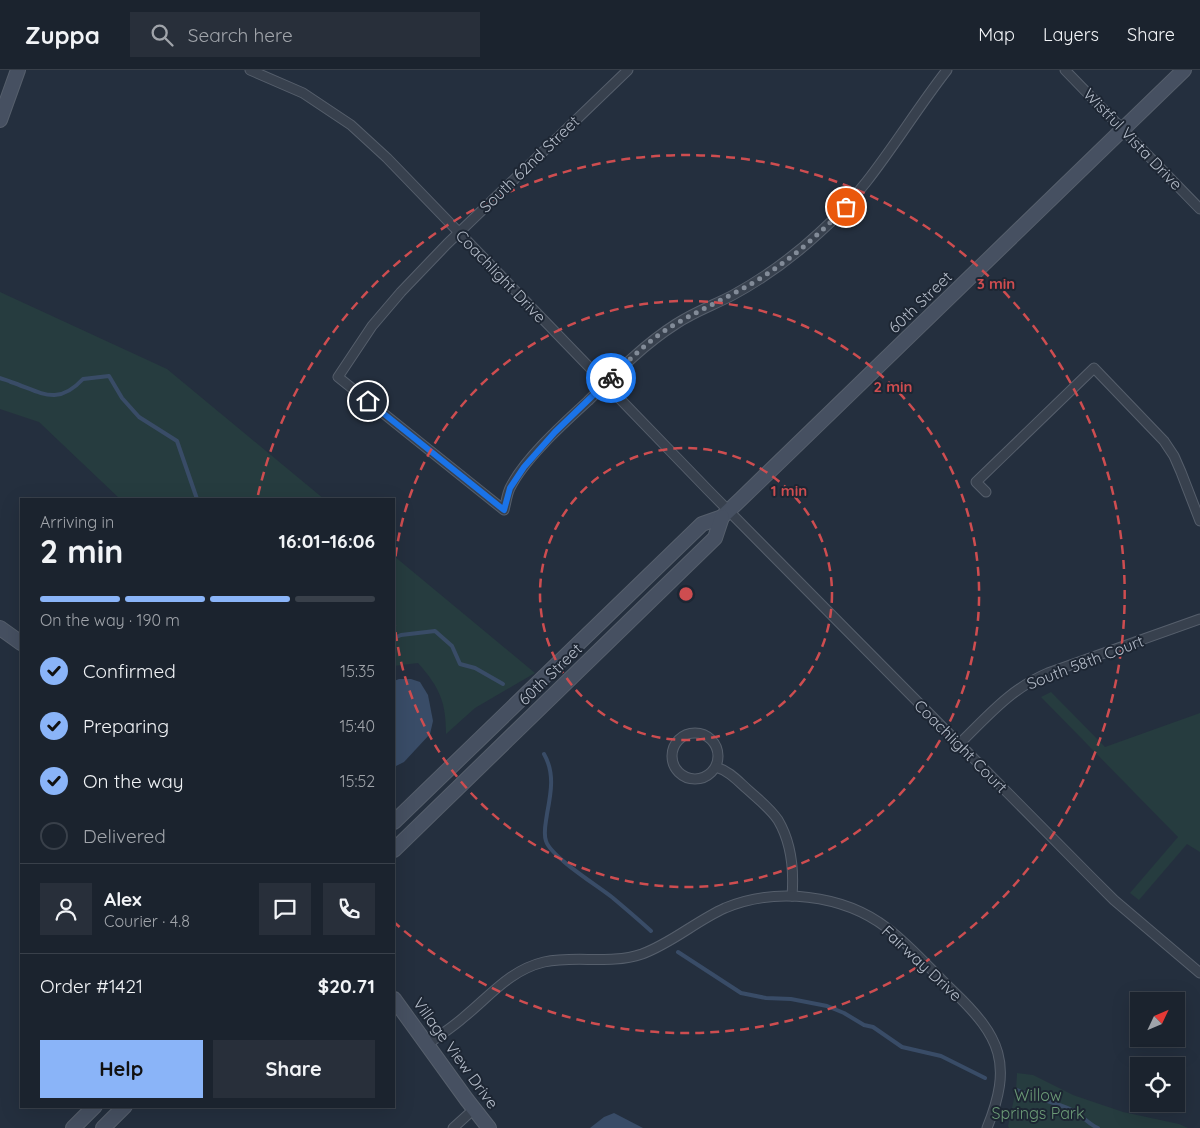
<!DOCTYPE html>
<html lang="en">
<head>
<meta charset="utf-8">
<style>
	body { margin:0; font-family:Quicksand,sans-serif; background:#282f3a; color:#f1f3f6; height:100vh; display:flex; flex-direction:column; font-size:19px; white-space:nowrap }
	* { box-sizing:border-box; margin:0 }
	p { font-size:16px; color:#a0a4aa }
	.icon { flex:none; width:28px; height:28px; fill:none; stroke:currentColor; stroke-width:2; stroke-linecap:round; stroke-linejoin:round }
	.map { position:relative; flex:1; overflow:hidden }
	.drawer { position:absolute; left:20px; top:428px; width:375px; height:610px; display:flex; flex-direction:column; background:#1b232e; border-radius:0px; box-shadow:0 5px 20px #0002,0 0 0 1px #39404a }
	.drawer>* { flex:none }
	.needle { width:32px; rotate:46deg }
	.fabs { position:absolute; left:1130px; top:922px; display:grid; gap:10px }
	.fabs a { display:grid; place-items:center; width:55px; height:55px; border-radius:0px; background:#1b232e; box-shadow:0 5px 20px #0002,0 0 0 1px #39404a; font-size:25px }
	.pin { position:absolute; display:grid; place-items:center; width:42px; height:42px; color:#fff; margin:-21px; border:2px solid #fff; border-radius:50%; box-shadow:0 1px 5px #0007 }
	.courier { position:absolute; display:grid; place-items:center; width:50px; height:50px; margin:-25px; border:4px solid #1a73e8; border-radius:50%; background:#fff; color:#222; box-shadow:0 1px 6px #0007 }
	.summary em { font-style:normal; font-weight:700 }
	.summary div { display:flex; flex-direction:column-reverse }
	.summary { display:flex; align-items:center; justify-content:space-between; height:85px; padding:0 20px }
	h1 { font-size:32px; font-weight:700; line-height:38px }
	.bar { display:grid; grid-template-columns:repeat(4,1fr); gap:8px 5px; align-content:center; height:60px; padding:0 20px }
	.bar i { height:6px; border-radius:4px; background:#39404a }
	.bar .active { background:#8ab4f8 }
	.bar p { grid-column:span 4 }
	.line { display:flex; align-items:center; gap:12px; padding:0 20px; border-top:1px solid #39404a }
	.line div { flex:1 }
	.round { display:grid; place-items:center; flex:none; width:52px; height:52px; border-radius:0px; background:#282f3a }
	ol { padding:0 20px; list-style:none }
	li { display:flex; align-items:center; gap:15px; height:55px }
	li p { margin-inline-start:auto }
	li .icon { padding:5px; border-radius:50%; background:#8ab4f8; color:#111; stroke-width:4 }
	li:last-child { color:#a0a4aa }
	li i { width:28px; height:28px; border:2px solid #39404a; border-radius:50% }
	.button { display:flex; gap:10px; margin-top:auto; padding:10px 20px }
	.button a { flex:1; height:58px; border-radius:0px; background:#8ab4f8; color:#111; font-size:20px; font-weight:700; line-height:58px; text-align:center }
	.button a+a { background:#282f3a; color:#f1f3f6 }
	header { display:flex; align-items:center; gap:30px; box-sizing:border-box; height:70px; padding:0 25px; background:#1b232e; border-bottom:1px solid #39404a }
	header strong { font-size:24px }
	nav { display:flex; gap:28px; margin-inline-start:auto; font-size:18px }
	.search { width:350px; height:45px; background:#282f3a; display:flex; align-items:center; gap:12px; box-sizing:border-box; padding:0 18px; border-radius:0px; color:#a0a4aa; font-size:19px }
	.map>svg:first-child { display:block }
	.green { fill:#263c3f }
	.water { fill:#394c67 }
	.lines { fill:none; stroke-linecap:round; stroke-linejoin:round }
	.stream { stroke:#394c67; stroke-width:4 }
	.street-casing { stroke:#565f6c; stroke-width:11 }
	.secondary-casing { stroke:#565f6c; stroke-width:16 }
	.street { stroke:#38414e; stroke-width:9 }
	.secondary { stroke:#465061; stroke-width:14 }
	.done { stroke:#828b98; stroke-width:5; stroke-dasharray:0 9 }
	.route { stroke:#1a73e8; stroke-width:6 }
	.ring { fill:none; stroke:#ce4d50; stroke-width:2.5; stroke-dasharray:9 6 }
	.labels { text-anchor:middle; stroke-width:4; stroke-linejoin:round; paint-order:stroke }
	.street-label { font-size:16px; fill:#b4bcc9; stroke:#1d2633 }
	.park-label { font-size:16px; fill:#6b9a76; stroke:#1d2633 }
	.centre { fill:#ce4d50; stroke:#1d2633; stroke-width:2.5 }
	.ring-label { font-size:15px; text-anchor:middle; font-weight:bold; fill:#ce4d50; stroke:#1d2633; stroke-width:4; stroke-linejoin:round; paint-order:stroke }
</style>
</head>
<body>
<header>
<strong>Zuppa</strong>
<div class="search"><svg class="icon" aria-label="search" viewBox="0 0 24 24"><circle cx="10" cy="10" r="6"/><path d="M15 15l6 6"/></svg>Search here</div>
<nav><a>Map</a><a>Layers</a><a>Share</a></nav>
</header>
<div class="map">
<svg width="1200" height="1058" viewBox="0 0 1200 1058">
	<rect width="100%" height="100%" fill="#242f3e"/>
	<!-- green -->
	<g class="green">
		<path d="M0,222l167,77 157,130h-204l-81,-77 -39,-13z"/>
		<path d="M394,486l141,117 -60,35 -29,26c0,-32 -6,-46 -28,-71l-24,3z"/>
		<path d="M1051,622l54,55 95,-34v139l-13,-8 -48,56 -9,-7 48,-56 -137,-140z"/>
		<path d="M1017,1003l16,2 40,20 50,17 56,12 9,4h-179l-1,-2 8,-36z"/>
	</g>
	<!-- water -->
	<g class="water">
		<path d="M399,609h12l9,3 8,13 5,26 -3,13 -26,28 -10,5v-86z"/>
		<path d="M614,1043l29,15h-53l14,-11z"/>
	</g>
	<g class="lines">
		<!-- stream -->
		<g class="stream">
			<path d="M0,308c4,2 8,2 11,4 30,10 46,25 72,-3l26,-3 13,22 17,19 38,24 20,58"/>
			<path d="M394,568l7,-3 34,-4 17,15 8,18 15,4 28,16"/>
			<path d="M544,684c11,19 7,39 3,60 -1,8 -4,19 -1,27 5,16 52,45 67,57 13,11 26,22 38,33"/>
			<path d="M678,882l63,41 25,5 25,1 36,7 17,7 20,12 9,2 29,20 39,9 44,22"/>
			<path d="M1017,1020c18,8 37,12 55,20 10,5 16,14 26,18"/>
		</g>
		<defs>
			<g id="street">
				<path d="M250,0l53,23 48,32 36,33 321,332 383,387 23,23 86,73"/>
				<path d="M628,0l-181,174 -46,48 -29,34 -34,51 166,133c2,-7 3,-16 6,-22 14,-29 54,-65 78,-87 28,-28 55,-56 88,-77 18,-12 38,-19 57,-29 31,-17 60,-38 86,-62 53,-47 85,-108 128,-163"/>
				<path d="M1065,0l135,139"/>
				<path d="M986,422l-10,-10 118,-114 70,73 10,15 7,16 19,49"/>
				<circle cx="695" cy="686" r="23"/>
				<path d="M959,674c29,-28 51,-55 89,-71l152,-54"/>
				<path d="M716,697c13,4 21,13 31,22 10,9 23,19 31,31 13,22 16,51 14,76"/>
				<path d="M428,974c12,-9 25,-17 36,-27 26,-21 46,-47 80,-55 33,-7 65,3 98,-8 30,-11 54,-33 83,-46 50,-21 118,-14 162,20 24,18 44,42 66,63 48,46 60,73 34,137"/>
				<path d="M453,1058l21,-19"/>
			</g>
			<g id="secondary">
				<path d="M0,50l18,-50"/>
				<path d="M0,558l21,15"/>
				<path d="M394,752l308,-298 20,-7 19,-18 443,-429"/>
				<path d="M394,780l321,-312 7,-21"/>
				<path d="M394,929l73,101 22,28"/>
				<path d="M73,1058l22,-22"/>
				<path d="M103,1058l22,-22"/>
			</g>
		</defs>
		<!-- street casing -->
		<use href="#street" class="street-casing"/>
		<!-- secondary casing -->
		<use href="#secondary" class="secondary-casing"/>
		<!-- street -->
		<use href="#street" class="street"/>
		<!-- secondary -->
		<use href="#secondary" class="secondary"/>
	</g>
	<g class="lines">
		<!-- done -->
		<path class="done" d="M611,308c21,-21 42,-42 68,-56 28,-16 57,-28 85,-46 30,-19 56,-43 82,-69"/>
		<!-- route -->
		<path class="route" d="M368,331l136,109 6,-22 14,-21 31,-35 56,-54"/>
	</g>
	<!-- distance rings -->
	<g class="ring">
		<circle cx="686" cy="524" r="146"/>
		<path d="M394 501A293 293 0 1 1 394 547"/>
		<path d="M258 425A439 439 0 1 1 395 853"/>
	</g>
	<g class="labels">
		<!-- street labels -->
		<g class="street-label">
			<text transform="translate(1133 69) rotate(46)" y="6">Wistful Vista Drive</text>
			<text transform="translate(529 94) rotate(-44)" y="6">South 62nd Street</text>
			<text transform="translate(501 206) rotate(46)" y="6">Coachlight Drive</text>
			<text transform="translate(920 232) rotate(-44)" y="6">60th Street</text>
			<text transform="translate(1085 592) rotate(-21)" y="6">South 58th Court</text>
			<text transform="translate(550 604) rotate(-44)" y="6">60th Street</text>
			<text transform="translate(961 676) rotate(45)" y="6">Coachlight Court</text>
			<text transform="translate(922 893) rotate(43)" y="6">Fairway Drive</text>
			<text transform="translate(456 983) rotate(54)" y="6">Village View Drive</text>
		</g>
		<!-- park labels -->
		<g class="park-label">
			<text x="1038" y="1031">Willow<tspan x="1038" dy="18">Springs Park</tspan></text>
		</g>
	</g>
	<circle cx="686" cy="524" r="8" class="centre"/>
	<g class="ring-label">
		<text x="996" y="219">3 min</text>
		<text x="893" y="322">2 min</text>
		<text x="789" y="426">1 min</text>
	</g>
</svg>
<div class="fabs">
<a><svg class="needle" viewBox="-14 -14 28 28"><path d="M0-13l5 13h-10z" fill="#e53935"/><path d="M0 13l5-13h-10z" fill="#a0a4aa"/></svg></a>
<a><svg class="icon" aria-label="locate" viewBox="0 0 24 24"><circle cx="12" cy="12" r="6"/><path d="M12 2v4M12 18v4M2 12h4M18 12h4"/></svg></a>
</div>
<div class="pin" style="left:846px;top:137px;background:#ea580c"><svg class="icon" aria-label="bag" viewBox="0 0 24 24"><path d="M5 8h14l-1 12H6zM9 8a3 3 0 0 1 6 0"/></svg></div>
<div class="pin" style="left:368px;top:331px;background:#1f2937"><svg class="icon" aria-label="home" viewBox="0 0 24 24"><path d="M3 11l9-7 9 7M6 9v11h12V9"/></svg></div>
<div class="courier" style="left:611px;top:308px"><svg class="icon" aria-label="bike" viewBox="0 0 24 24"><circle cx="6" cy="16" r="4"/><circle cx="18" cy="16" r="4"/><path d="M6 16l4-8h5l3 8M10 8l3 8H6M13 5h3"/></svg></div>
<section class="drawer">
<div class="summary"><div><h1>2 min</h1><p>Arriving in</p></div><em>16:01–16:06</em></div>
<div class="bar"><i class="active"></i><i class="active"></i><i class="active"></i><i></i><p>On the way · 190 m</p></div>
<ol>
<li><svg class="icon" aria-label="check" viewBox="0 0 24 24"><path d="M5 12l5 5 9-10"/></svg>Confirmed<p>15:35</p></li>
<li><svg class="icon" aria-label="check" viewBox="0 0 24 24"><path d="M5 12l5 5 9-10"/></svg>Preparing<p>15:40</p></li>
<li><svg class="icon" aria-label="check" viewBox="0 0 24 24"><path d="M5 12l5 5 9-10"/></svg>On the way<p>15:52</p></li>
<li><i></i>Delivered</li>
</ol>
<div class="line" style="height:90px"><a class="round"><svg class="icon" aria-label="person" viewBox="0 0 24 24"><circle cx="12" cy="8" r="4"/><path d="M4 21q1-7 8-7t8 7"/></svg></a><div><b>Alex</b><p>Courier · 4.8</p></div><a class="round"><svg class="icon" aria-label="chat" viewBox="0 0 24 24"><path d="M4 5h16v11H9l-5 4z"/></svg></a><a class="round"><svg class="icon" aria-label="phone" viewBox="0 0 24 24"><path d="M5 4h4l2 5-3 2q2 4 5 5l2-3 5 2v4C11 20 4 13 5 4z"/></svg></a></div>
<div class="line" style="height:65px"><div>Order #1421</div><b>$20.71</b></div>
<div class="button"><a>Help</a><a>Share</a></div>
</section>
</div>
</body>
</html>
